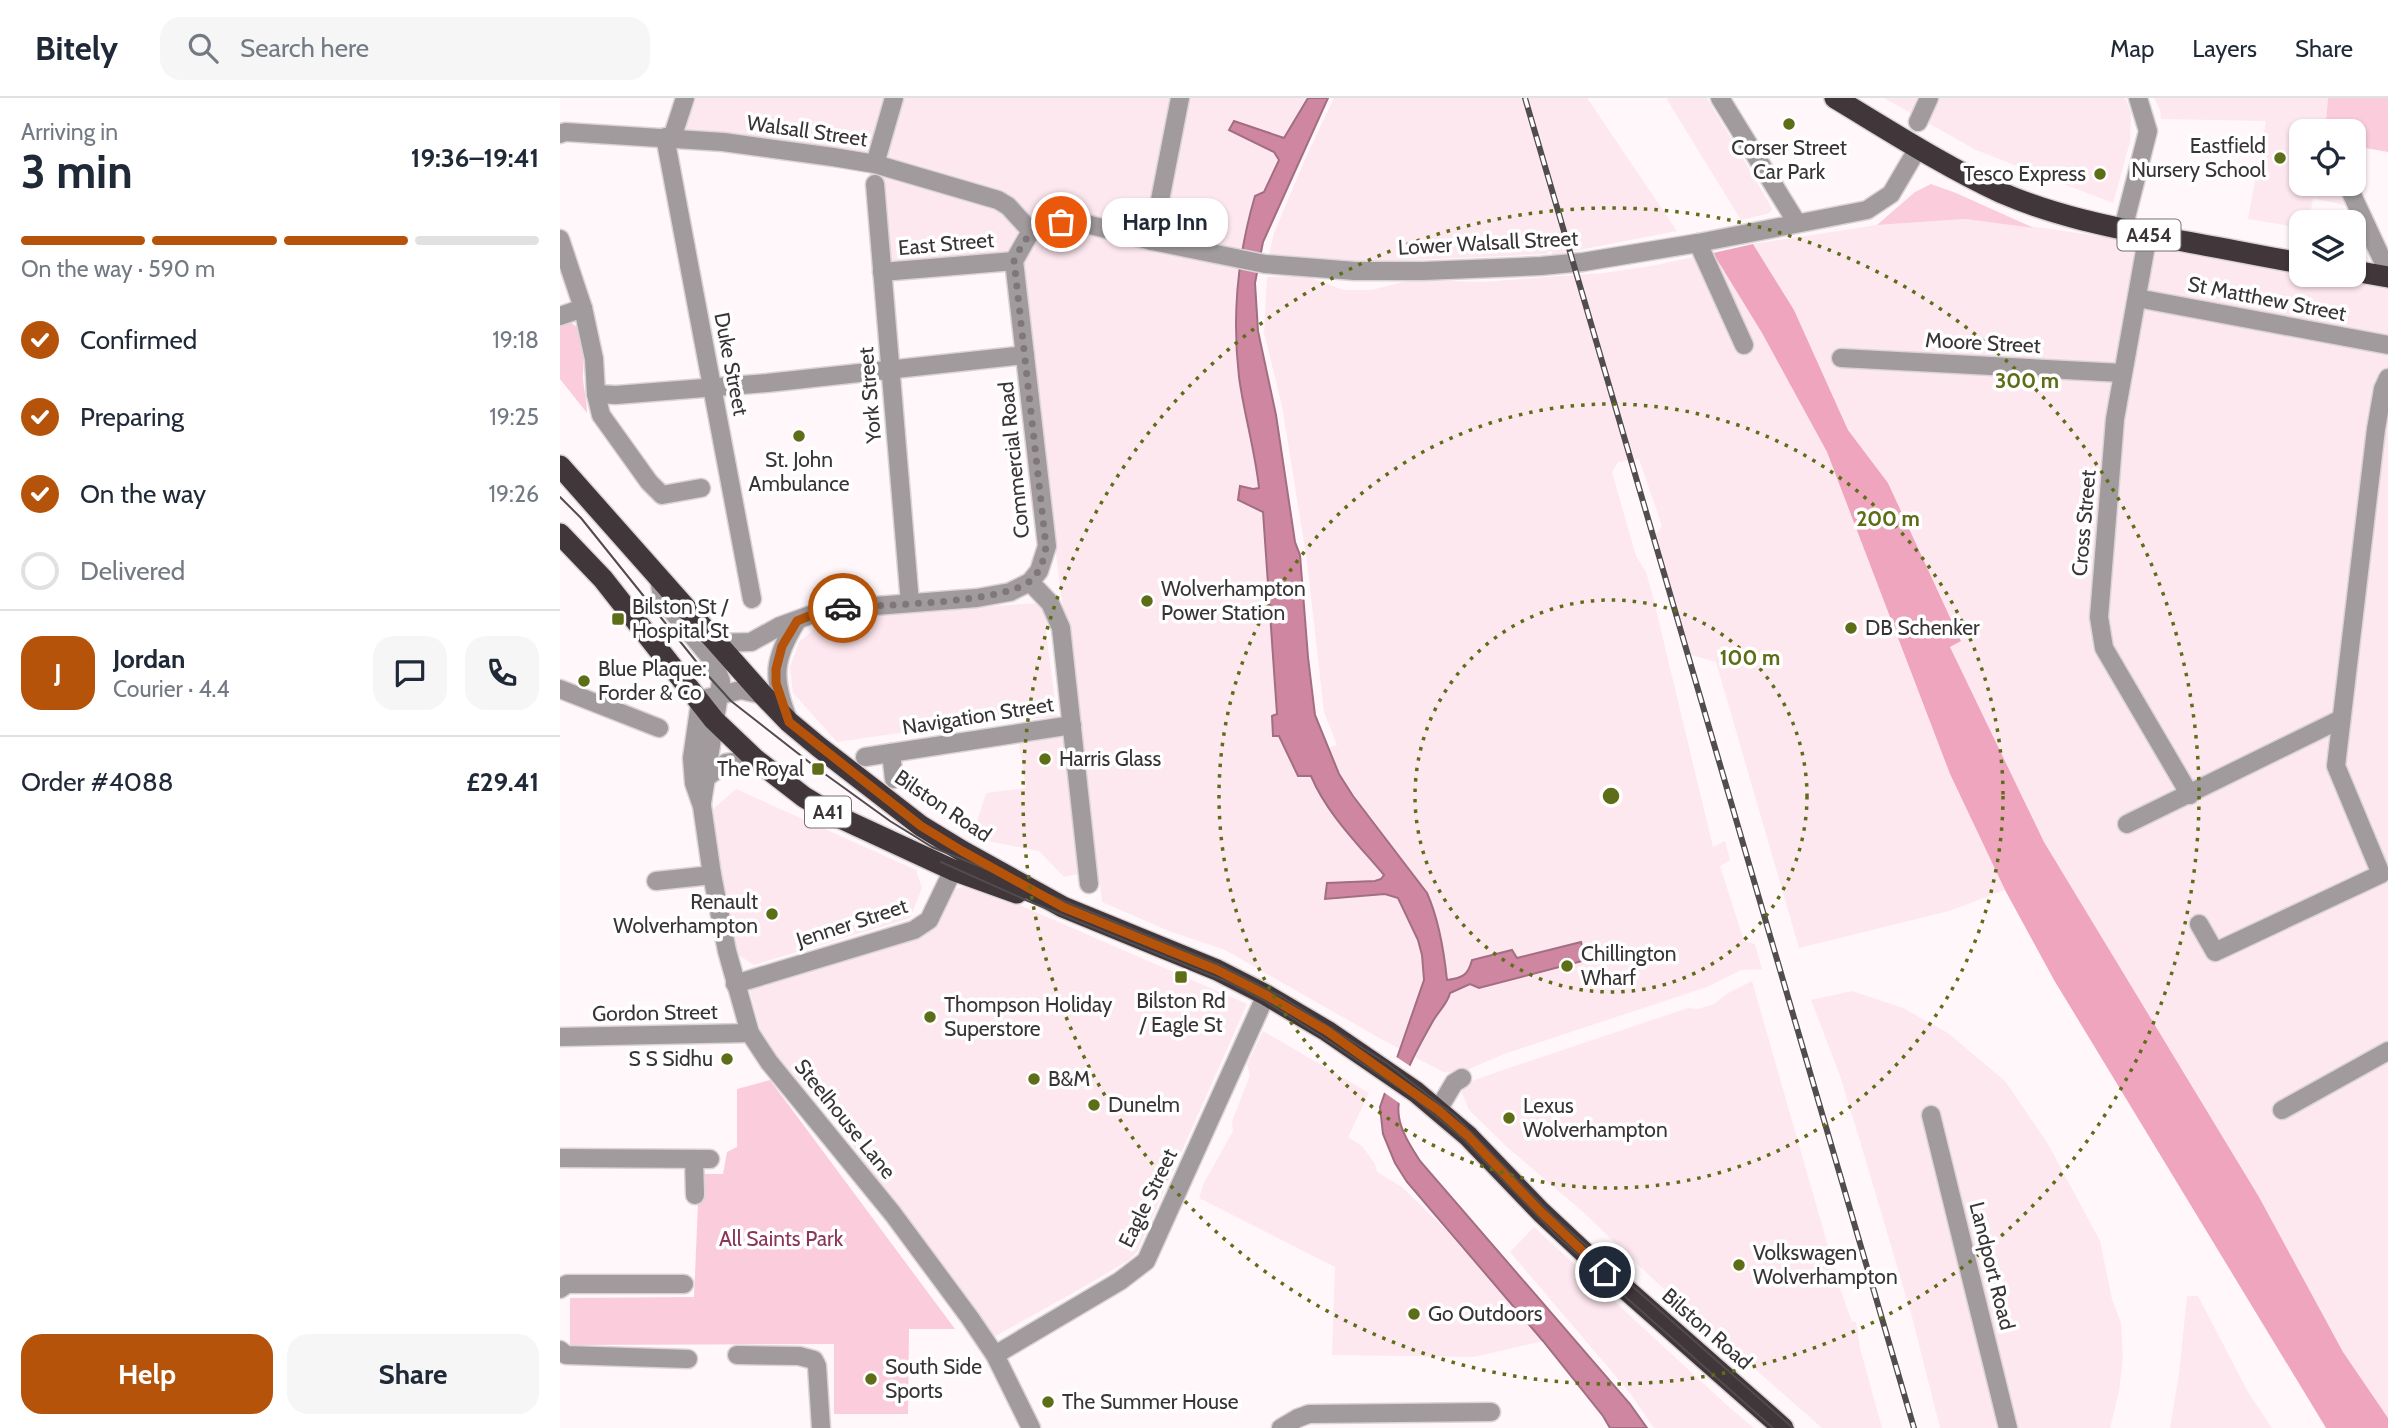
<!DOCTYPE html>
<html lang="en">
<head>
<meta charset="utf-8">
<style>
	body { margin:0; font-family:Cabin,sans-serif; background:#f6f6f7; color:#1f2937; height:100vh; display:flex; flex-direction:column; font-size:26px; white-space:nowrap }
	* { box-sizing:border-box; margin:0 }
	p { font-size:23px; color:#747a83 }
	.icon { flex:none; width:38px; height:38px; fill:none; stroke:currentColor; stroke-width:2; stroke-linecap:round; stroke-linejoin:round }
	.map { position:relative; flex:1; overflow:hidden }
	.sheet { display:flex; flex-direction:column; background:#fff; width:560px }
	.sheet>* { flex:none }
	.controls { position:absolute; left:1729px; top:21px; display:grid; gap:14px }
	.controls a { display:grid; place-items:center; width:77px; height:77px; border-radius:14px; background:#fff; box-shadow:0 2px 5px #0004; font-size:35px }
	.pin { position:absolute; display:grid; place-items:center; width:60px; height:60px; color:#fff; margin:-30px; border:4px solid #fff; border-radius:50%; box-shadow:0 2px 7px #0007 }
	.courier { position:absolute; display:grid; place-items:center; width:70px; height:70px; margin:-35px; border:5px solid #b45309; border-radius:50%; background:#fff; color:#222; box-shadow:0 2px 9px #0007 }
	.bubble { position:absolute; height:49px; border-radius:21px; background:#fff; box-shadow:0 2px 5px #0004; font-size:23px; font-weight:700; line-height:49px; text-align:center }
	.head em { font-style:normal; font-weight:700 }
	.head div { display:flex; flex-direction:column-reverse }
	.head { display:flex; align-items:center; justify-content:space-between; height:119px; padding:0 21px }
	h1 { font-size:46px; font-weight:700; line-height:52px }
	.bar { display:grid; grid-template-columns:repeat(4,1fr); gap:10px 7px; align-content:center; height:84px; padding:0 21px }
	.bar i { height:9px; border-radius:5px; background:#e0e1e3 }
	.bar .on { background:#b45309 }
	.bar p { grid-column:span 4 }
	.line { display:flex; align-items:center; gap:18px; padding:0 21px; border-top:2px solid #e0e1e3 }
	.line div { flex:1 }
	.round { display:grid; place-items:center; flex:none; width:74px; height:74px; border-radius:21px; background:#f6f6f7 }
	ol { padding:0 21px; list-style:none }
	li { display:flex; align-items:center; gap:21px; height:77px }
	li p { margin-inline-start:auto }
	li .icon { padding:7px; border-radius:50%; background:#b45309; color:#fff; stroke-width:4 }
	li:last-child { color:#747a83 }
	li i { width:38px; height:38px; border:4px solid #e0e1e3; border-radius:50% }
	.primary-button { display:flex; gap:14px; margin-top:auto; padding:14px 21px }
	.primary-button a { flex:1; height:80px; border-radius:21px; background:#b45309; color:#fff; font-size:28px; font-weight:700; line-height:80px; text-align:center }
	.primary-button a+a { background:#f6f6f7; color:#1f2937 }
	header { display:flex; align-items:center; gap:42px; box-sizing:border-box; height:98px; padding:0 35px; background:#fff; border-bottom:2px solid #e0e1e3 }
	header strong { font-size:33px }
	nav { display:flex; gap:38px; margin-inline-start:auto; font-size:24px }
	.search { width:490px; height:63px; background:#f6f6f7; display:flex; align-items:center; gap:18px; box-sizing:border-box; padding:0 24px; border-radius:21px; color:#747a83; font-size:26px }
	main { display:flex; flex:1; min-height:0 }
	.map>svg:first-child { display:block }
	.built { fill:#fee8ef }
	.green { fill:#fbcddc }
	.forest { fill:#f0a5bf }
	.water { fill:#cf87a1; stroke:#a26e81; stroke-width:2 }
	.pier { fill:#fff7f9 }
	.lines { fill:none; stroke-linecap:round; stroke-linejoin:round }
	.minor-casing { stroke:#dbd4d6; stroke-width:21 }
	.highway-casing { stroke:#dbd4d6; stroke-width:24 }
	.minor { stroke:#a19b9d; stroke-width:18 }
	.highway { stroke:#41363a; stroke-width:21 }
	.tram { stroke:#514c4d; stroke-width:2 }
	.rail-casing { stroke:#514c4d; stroke-width:6 }
	.rail { stroke:#fff; stroke-width:3.5; stroke-dasharray:10; stroke-linecap:butt }
	.done { stroke:#7e787a; stroke-width:7; stroke-dasharray:0 12.6 }
	.route { stroke:#b45309; stroke-width:9 }
	.ring { fill:none; stroke:#5e6d17; stroke-width:3.5; stroke-dasharray:3.5 7 }
	.poi-dot { fill:#5e6d17; stroke:#fff; stroke-width:2.5 }
	.labels { text-anchor:middle; stroke-width:7; stroke-linejoin:round; paint-order:stroke }
	.shield { fill:#fff; stroke:#747172; stroke-width:2 }
	.shield-label { font-size:19px; font-weight:bold; fill:#393435 }
	.street-label { font-size:21px; fill:#393435; stroke:#fff }
	.poi-label { font-size:21px; fill:#393435; stroke:#fff; text-anchor:start }
	.park-label { font-size:21px; fill:#8b3559; stroke:#fff }
	.centre { fill:#5e6d17; stroke:#fff; stroke-width:3.5 }
	.ring-label { font-size:21px; text-anchor:middle; font-weight:bold; fill:#5e6d17; stroke:#fff; stroke-width:7; stroke-linejoin:round; paint-order:stroke }
</style>
</head>
<body>
<header>
<strong>Bitely</strong>
<div class="search"><svg class="icon" aria-label="search" viewBox="0 0 24 24"><circle cx="10" cy="10" r="6"/><path d="M15 15l6 6"/></svg>Search here</div>
<nav><a>Map</a><a>Layers</a><a>Share</a></nav>
</header>
<main>
<section class="sheet">
<div class="head"><div><h1>3 min</h1><p>Arriving in</p></div><em>19:36–19:41</em></div>
<div class="bar"><i class="on"></i><i class="on"></i><i class="on"></i><i></i><p>On the way · 590 m</p></div>
<ol>
<li><svg class="icon" aria-label="check" viewBox="0 0 24 24"><path d="M5 12l5 5 9-10"/></svg>Confirmed<p>19:18</p></li>
<li><svg class="icon" aria-label="check" viewBox="0 0 24 24"><path d="M5 12l5 5 9-10"/></svg>Preparing<p>19:25</p></li>
<li><svg class="icon" aria-label="check" viewBox="0 0 24 24"><path d="M5 12l5 5 9-10"/></svg>On the way<p>19:26</p></li>
<li><i></i>Delivered</li>
</ol>
<div class="line" style="height:126px"><b class="round" style="background:#b45309;color:#fff">J</b><div><b>Jordan</b><p>Courier · 4.4</p></div><a class="round"><svg class="icon" aria-label="chat" viewBox="0 0 24 24"><path d="M4 5h16v11H9l-5 4z"/></svg></a><a class="round"><svg class="icon" aria-label="phone" viewBox="0 0 24 24"><path d="M5 4h4l2 5-3 2q2 4 5 5l2-3 5 2v4C11 20 4 13 5 4z"/></svg></a></div>
<div class="line" style="height:91px"><div>Order #4088</div><b>£29.41</b></div>
<div class="primary-button"><a>Help</a><a>Share</a></div>
</section>
<div class="map">
<svg width="1828" height="1330" viewBox="0 0 1828 1330">
	<rect width="100%" height="100%" fill="#fff7f9"/>
	<!-- built -->
	<g class="built">
		<path d="M127,0h621l-20,37 -44,100 -7,75 6,81 16,97 -6,1 10,22 14,203 -5,2 1,19h6l11,24 47,-14 -13,-33 -17,-151 -25,-155 -18,-73 3,-56 38,-1 39,14h27l40,-10 70,2 123,-9 47,-7 62,-13 49,80 65,119 123,322 55,116 -56,21 -150,37 -83,-286 -25,-7 -36,-120 7,-9 -23,-67 -21,3 -6,10 24,84 10,16 7,25 60,250 12,-6 5,19 -10,6 24,75 11,3 7,25 -21,1 -34,17 -203,67 -44,19 -17,-1 -60,-32 -158,-90 -56,-19 -67,-29 -2,-19 -20,1 -2,-10 -14,3 -25,-26 -67,-13 14,-45 40,-5 -8,-52 63,-6 -12,-92 -8,-43 -41,-337 -134,10 -6,-75 2,-33 -204,-30z"/>
		<path d="M774,0h253l90,133 -119,23h-6v-3h-3l-3,3 -181,8 -96,-8 5,-21 32,-76z"/>
		<path d="M1106,0h41l61,103 4,8 -2,4 -29,7z"/>
		<path d="M1324,0h241l6,14 -1,30 -17,61 -137,-53z"/>
		<path d="M1594,0h174l-3,33h-24v53h38l9,22 -35,-8 -4,24h-8v6l-53,-9 18,-98 -105,-2 -1,-9z"/>
		<path d="M1405,121l86,10 66,10 184,33v3h16l71,12v1131l-45,-66 -84,-155 -215,-355 -94,-195 11,-7 -73,-157 -40,-53 -54,-120 -41,-66 124,-19z"/>
		<path d="M479,505l9,9 -2,20 11,85 -88,6 -132,19 -44,-49 -3,-26 9,-25 30,-25z"/>
		<path d="M176,691l180,81 6,18 -12,30 -156,47 -19,-12 -16,-86 -6,-58z"/>
		<path d="M411,786l276,120 -110,248 -8,8 -42,25 -95,53 -155,-214 -74,-84 -14,-53 160,-48 19,-8 25,-41z"/>
		<path d="M1192,883l88,307 12,34h4l4,26 22,80h-60l-169,-149 -70,-67 -76,-65 -38,-37 -9,-22 4,-4 36,-13 188,-63 10,1 16,-5 14,-11z"/>
		<path d="M1292,893l51,17 45,25 57,48 43,63 52,97 12,58 9,24 2,35 -4,33 -9,37h-170l-28,-111 -52,-176 -20,-65 -29,-76z"/>
		<path d="M703,933l106,62 -21,44 14,9 13,18 2,8 25,15 45,44 96,110 -69,16 -142,-2 3,-88 -136,-69 5,-15 29,-52 -1,-9 18,-47 -3,-11z"/>
		<path d="M974,1129l196,181 24,20h-100l-24,-35 -120,-141z"/>
		<path d="M1627,1198h11l51,98 23,34h-102l9,-54z"/>
	</g>
	<!-- green -->
	<g class="green">
		<path d="M1768,0h60v54l-34,-6v-15h-29z"/>
		<path d="M1371,86l25,9 78,35 -69,-9 -88,6 38,-33z"/>
		<path d="M5,224c24,0 18,41 18,57 1,11 4,22 4,34l-27,-34v-54z"/>
		<path d="M210,982l185,249h-46l-1,85h-74v-70l-264,1v-47l124,-1 4,-93 5,-30h20l4,-22 10,-5v-58z"/>
	</g>
	<!-- forest -->
	<path class="forest" d="M1193,146l41,66 54,120 40,53 73,158 -11,6 94,195 215,355 84,155 45,66v10h-62l-272,-448 -49,-90 -55,-116 -123,-322 -65,-119 -49,-80z"/>
	<!-- water -->
	<path class="water" d="M748,0h20l-65,144 -8,41 3,48 18,84 19,127 5,13 8,102 7,58 24,59 14,22 74,97c12,27 17,58 20,87 16,-2 21,-5 25,-20l40,-10 5,8 64,-16 5,18 -107,28 -9,-4 -20,9c-2,10 -12,19 -17,28 -14,25 -39,66 -34,96 2,15 13,31 21,44l210,243 17,24h-37l-7,-12 -60,-75 -136,-159 -12,-19 -12,-29 -3,-27 44,-127 -2,-25 -4,-15 -20,-42 -13,-4 -60,5 2,-16 48,-2 6,-2 3,-4c-26,-31 -57,-61 -73,-99h-13l-19,-40h-6l-1,-20 5,-2 -14,-202 -25,-12 2,-14 13,3 6,-1c-4,-38 -15,-74 -20,-111 -7,-60 -1,-123 16,-181l9,-4 15,-32 -5,-8 -45,-22 5,-9 50,17z"/>
	<!-- pier -->
	<path class="pier" d="M835,958l18,12 -11,37 -20,-14z"/>
	<g class="lines">
		<defs>
			<g id="minor">
				<path d="M1160,0l77,125"/>
				<path d="M1358,24l11,-24"/>
				<path d="M0,36l5,-2 158,10 110,15 42,7 123,36 10,6 23,25"/>
				<path d="M105,39l87,462"/>
				<path d="M112,40l13,-40"/>
				<path d="M315,66l19,-66"/>
				<path d="M315,86l35,419"/>
				<path d="M1787,86l41,88"/>
				<path d="M1563,131l25,-98 -10,-33"/>
				<path d="M471,133l16,-7 28,-3 77,20 113,23 90,7h68l118,-5 42,-4 115,-19 169,-33 24,-16 27,-46"/>
				<path d="M1588,136l-33,185 -16,198 5,31 86,147"/>
				<path d="M0,141l23,69 11,51 2,35 5,21 48,67 13,13 39,-7"/>
				<path d="M592,143l28,-143"/>
				<path d="M1138,145l46,102"/>
				<path d="M322,174l132,-11"/>
				<path d="M1577,200l251,47"/>
				<path d="M0,218l23,-8"/>
				<path d="M1281,260l281,15"/>
				<path d="M36,296l20,1 151,-12 258,-28"/>
				<path d="M99,482l4,20 51,62 7,19 -19,122"/>
				<path d="M470,484l20,21 11,25 28,256"/>
				<path d="M157,545l34,-1 29,-16 44,-16 153,-12 33,-6 20,-10 9,-11 8,-25 -33,-285 17,-30"/>
				<path d="M0,591l99,39"/>
				<path d="M203,597l-22,-5 -38,9 -3,4 -8,55 2,25 8,23 10,69 15,76 23,82 19,29 124,152 77,104 25,37 36,73"/>
				<path d="M228,621c-16,-41 -15,-60 9,-98"/>
				<path d="M331,655l3,26"/>
				<path d="M305,659l207,-32"/>
				<path d="M147,679l19,-14 29,-4"/>
				<path d="M1567,726l214,-105"/>
				<path d="M96,783l56,-6"/>
				<path d="M1639,826l16,28 166,-78 -45,-108 40,-337 7,-40 5,-11"/>
				<path d="M175,886l179,-54 15,-10 24,-50"/>
				<path d="M0,939l190,-4"/>
				<path d="M878,1012l16,-27 8,-5"/>
				<path d="M1722,1012l106,-59"/>
				<path d="M1371,1017l77,313"/>
				<path d="M0,1060l150,1"/>
				<path d="M134,1061l1,36"/>
				<path d="M0,1191l7,-5h117"/>
				<path d="M0,1252l6,5 122,4"/>
				<path d="M177,1257l62,1 15,4 3,6 4,62"/>
				<path d="M435,1257l125,-74 26,-20 120,-266"/>
				<path d="M721,1330l17,-10 11,-4 182,-2"/>
			</g>
			<g id="highway">
				<path d="M1275,0c55,33 109,68 167,95 55,24 114,35 174,47 42,7 83,16 125,23"/>
				<path d="M1794,173l34,6"/>
				<path d="M0,368l203,229 26,27 30,25 102,79 41,25 101,56 154,63 49,25 61,36 89,61 52,44 73,76 47,44 195,172"/>
				<path d="M0,436l43,45 111,141 41,39 49,38 30,18 119,55 64,23"/>
			</g>
		</defs>
		<!-- minor casing -->
		<use href="#minor" class="minor-casing"/>
		<!-- highway casing -->
		<use href="#highway" class="highway-casing"/>
		<!-- minor -->
		<use href="#minor" class="minor"/>
		<!-- highway -->
		<use href="#highway" class="highway"/>
		<!-- tram -->
		<g class="tram">
			<path d="M0,399l21,21 122,152 28,31 87,68 72,52 42,26 288,118 62,32 106,67 67,52 99,101 239,211"/>
			<path d="M381,764l87,39 202,82 33,17 58,36 93,62 49,41 94,97 216,192"/>
		</g>
		<defs>
			<path id="rail" d="M965,0l389,1330"/>
		</defs>
		<!-- rail casing -->
		<use href="#rail" class="rail-casing"/>
		<!-- rail -->
		<use href="#rail" class="rail"/>
	</g>
	<g class="lines">
		<!-- done -->
		<path class="done" d="M283,510c40,-4 162,-4 188,-28 10,-9 13,-21 15,-34l-32,-285c12,-26 18,-34 47,-39"/>
		<!-- route -->
		<path class="route" d="M283,510l-19,2 -27,11 -15,25 -6,23v14l13,39 132,104 41,25 101,56 154,63 49,25 61,36 111,79 30,26 73,76 64,60"/>
	</g>
	<!-- distance rings -->
	<g class="ring">
		<circle cx="1051" cy="698" r="196"/>
		<circle cx="1051" cy="698" r="392"/>
		<circle cx="1051" cy="698" r="588"/>
	</g>
	<!-- markers -->
	<g class="poi-dot">
		<circle cx="1229" cy="26" r="7"/>
		<circle cx="1720" cy="60" r="7"/>
		<circle cx="1540" cy="76" r="7"/>
		<circle cx="239" cy="338" r="7"/>
		<circle cx="587" cy="503" r="7"/>
		<rect x="51" y="514" width="14" height="14" rx="3.5"/>
		<circle cx="1291" cy="530" r="7"/>
		<circle cx="24" cy="583" r="7"/>
		<circle cx="485" cy="661" r="7"/>
		<rect x="251" y="664" width="14" height="14" rx="3.5"/>
		<circle cx="212" cy="816" r="7"/>
		<circle cx="1007" cy="868" r="7"/>
		<rect x="614" y="872" width="14" height="14" rx="3.5"/>
		<circle cx="370" cy="919" r="7"/>
		<circle cx="167" cy="961" r="7"/>
		<circle cx="474" cy="981" r="7"/>
		<circle cx="534" cy="1007" r="7"/>
		<circle cx="949" cy="1020" r="7"/>
		<circle cx="1179" cy="1167" r="7"/>
		<circle cx="854" cy="1216" r="7"/>
		<circle cx="311" cy="1281" r="7"/>
		<circle cx="488" cy="1304" r="7"/>
	</g>
	<g class="labels">
		<!-- shield labels -->
		<g class="shield">
			<rect x="1557.5" y="121.5" width="63" height="31" rx="5"/>
			<rect x="245" y="698.5" width="46" height="31" rx="5"/>
		</g>
		<g class="shield-label">
			<text x="1589" y="144">A454</text>
			<text x="268" y="721">A41</text>
		</g>
		<!-- street labels -->
		<g class="street-label">
			<text transform="translate(247 33) rotate(8)" y="7">Walsall Street</text>
			<text transform="translate(928 145) rotate(-3)" y="7">Lower Walsall Street</text>
			<text transform="translate(386 146) rotate(-5)" y="7">East Street</text>
			<text transform="translate(1707 201) rotate(11)" y="7">St Matthew Street</text>
			<text transform="translate(1423 245) rotate(3)" y="7">Moore Street</text>
			<text transform="translate(171 266) rotate(79)" y="7">Duke Street</text>
			<text transform="translate(310 297) rotate(-95)" y="7">York Street</text>
			<text transform="translate(454 362) rotate(-96)" y="7">Commercial Road</text>
			<text transform="translate(1524 425) rotate(-85)" y="7">Cross Street</text>
			<text transform="translate(418 618) rotate(-9)" y="7">Navigation Street</text>
			<text transform="translate(383 708) rotate(34)" y="7">Bilston Road</text>
			<text transform="translate(292 825) rotate(-18)" y="7">Jenner Street</text>
			<text transform="translate(95 915) rotate(-1)" y="7">Gordon Street</text>
			<text transform="translate(285 1021) rotate(51)" y="7">Steelhouse Lane</text>
			<text transform="translate(588 1100) rotate(-64)" y="7">Eagle Street</text>
			<text transform="translate(1432 1168) rotate(76)" y="7">Landport Road</text>
			<text transform="translate(1147 1231) rotate(41)" y="7">Bilston Road</text>
		</g>
		<!-- poi labels -->
		<g class="poi-label">
			<text x="1706" y="55" text-anchor="end">Eastfield<tspan x="1706" dy="24">Nursery School</tspan></text>
			<text x="1229" y="57" text-anchor="middle">Corser Street<tspan x="1229" dy="24">Car Park</tspan></text>
			<text x="1526" y="83" text-anchor="end">Tesco Express</text>
			<text x="239" y="369" text-anchor="middle">St. John<tspan x="239" dy="24">Ambulance</tspan></text>
			<text x="601" y="498">Wolverhampton<tspan x="601" dy="24">Power Station</tspan></text>
			<text x="72" y="516">Bilston St /<tspan x="72" dy="24">Hospital St</tspan></text>
			<text x="1305" y="537">DB Schenker</text>
			<text x="38" y="578">Blue Plaque:<tspan x="38" dy="24">Forder &amp; Co</tspan></text>
			<text x="499" y="668">Harris Glass</text>
			<text x="244" y="678" text-anchor="end">The Royal</text>
			<text x="198" y="811" text-anchor="end">Renault<tspan x="198" dy="24">Wolverhampton</tspan></text>
			<text x="1021" y="863">Chillington<tspan x="1021" dy="24">Wharf</tspan></text>
			<text x="621" y="910" text-anchor="middle">Bilston Rd<tspan x="621" dy="24">/ Eagle St</tspan></text>
			<text x="384" y="914">Thompson Holiday<tspan x="384" dy="24">Superstore</tspan></text>
			<text x="153" y="968" text-anchor="end">S S Sidhu</text>
			<text x="488" y="988">B&amp;M</text>
			<text x="548" y="1014">Dunelm</text>
			<text x="963" y="1015">Lexus<tspan x="963" dy="24">Wolverhampton</tspan></text>
			<text x="1193" y="1162">Volkswagen<tspan x="1193" dy="24">Wolverhampton</tspan></text>
			<text x="868" y="1223">Go Outdoors</text>
			<text x="325" y="1276">South Side<tspan x="325" dy="24">Sports</tspan></text>
			<text x="502" y="1311">The Summer House</text>
		</g>
		<!-- park labels -->
		<g class="park-label">
			<text x="221" y="1148">All Saints Park</text>
		</g>
	</g>
	<circle cx="1051" cy="698" r="10" class="centre"/>
	<g class="ring-label">
		<text x="1467" y="290">300 m</text>
		<text x="1328" y="428">200 m</text>
		<text x="1190" y="567">100 m</text>
	</g>
</svg>
<div class="controls">
<a><svg class="icon" aria-label="locate" viewBox="0 0 24 24"><circle cx="12" cy="12" r="6"/><path d="M12 2v4M12 18v4M2 12h4M18 12h4"/></svg></a>
<a><svg class="icon" aria-label="layers" viewBox="0 0 24 24"><path d="M12 4l9 5-9 5-9-5zM3 14l9 5 9-5"/></svg></a>
</div>
<div class="pin" style="left:501px;top:124px;background:#ea580c"><svg class="icon" aria-label="bag" viewBox="0 0 24 24"><path d="M5 8h14l-1 12H6zM9 8a3 3 0 0 1 6 0"/></svg></div>
<div class="pin" style="left:1045px;top:1174px;background:#1f2937"><svg class="icon" aria-label="home" viewBox="0 0 24 24"><path d="M3 11l9-7 9 7M6 9v11h12V9"/></svg></div>
<div class="courier" style="left:283px;top:510px"><svg class="icon" aria-label="car" viewBox="0 0 24 24"><path d="M5 17H2v-5l4-1 3-4h7l3 4 3 1v5h-3M9 17h6M6 11h13"/><circle cx="7" cy="17" r="2"/><circle cx="17" cy="17" r="2"/></svg></div>
<div class="bubble" style="left:542px;top:100px;width:126px">Harp Inn</div>
</div>
</main>
</body>
</html>
